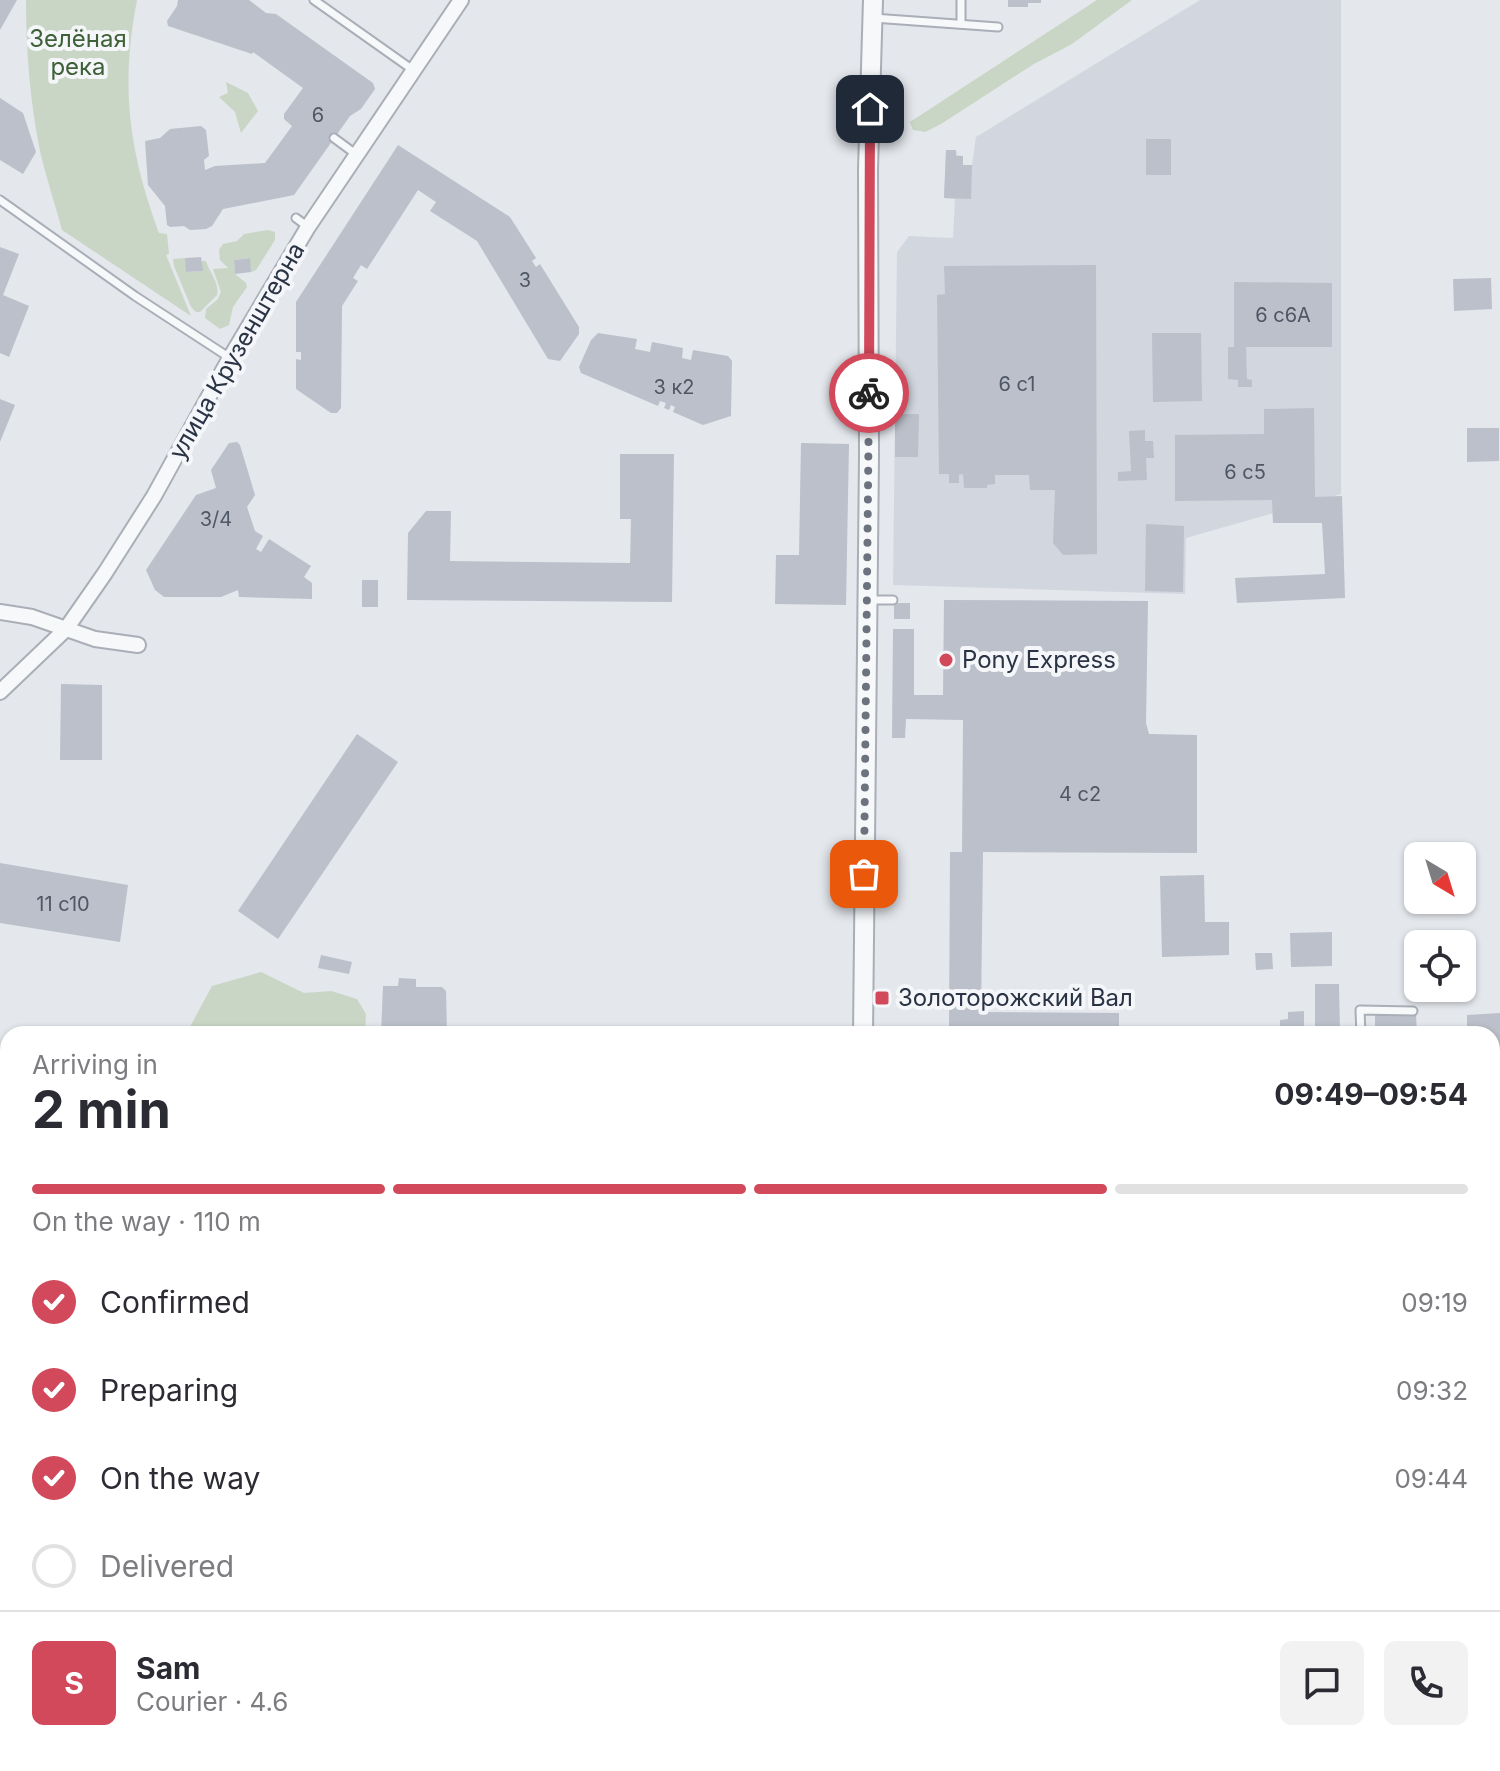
<!DOCTYPE html>
<html lang="en">
<head>
<meta charset="utf-8">
<style>
	body { margin:0; font-family:Inter,sans-serif; background:#f2f2f3; color:#2b2b33; height:100vh; display:flex; flex-direction:column; font-size:30px; white-space:nowrap }
	* { box-sizing:border-box; margin:0 }
	p { font-size:26px; color:#7c7c81 }
	.icon { flex:none; width:44px; height:44px; fill:none; stroke:currentColor; stroke-width:2; stroke-linecap:round; stroke-linejoin:round }
	.map { position:relative; flex:1; overflow:hidden }
	.panel { position:absolute; left:0px; top:1026px; width:1500px; height:746px; display:flex; flex-direction:column; background:#fff; border-radius:24px 24px 0 0; box-shadow:0 2px 6px #0004 }
	.panel>* { flex:none }
	.needle { width:52px; rotate:142deg }
	.tools { position:absolute; left:1404px; top:842px; display:grid; gap:16px }
	.tools a { display:grid; place-items:center; width:72px; height:72px; border-radius:12px; background:#fff; box-shadow:0 2px 6px #0004; font-size:40px }
	.pin { position:absolute; display:grid; place-items:center; width:68px; height:68px; color:#fff; margin:-34px; border-radius:16px; box-shadow:0 4px 12px #0006 }
	.courier { position:absolute; display:grid; place-items:center; width:80px; height:80px; margin:-40px; border:6px solid #d1495b; border-radius:50%; background:#fff; color:#222; box-shadow:0 2px 10px #0007 }
	.head em { font-style:normal; font-weight:700 }
	.head div { display:flex; flex-direction:column-reverse }
	.head { display:flex; align-items:center; justify-content:space-between; height:136px; padding:0 32px }
	h1 { font-size:52px; font-weight:700; line-height:60px }
	.bar { display:grid; grid-template-columns:repeat(4,1fr); gap:12px 8px; align-content:center; height:96px; padding:0 32px }
	.bar i { height:10px; border-radius:6px; background:#e1e1e2 }
	.bar .selected { background:#d1495b }
	.bar p { grid-column:span 4 }
	.line { display:flex; align-items:center; gap:20px; padding:0 32px; border-top:2px solid #e1e1e2 }
	.line div { flex:1 }
	.round { display:grid; place-items:center; flex:none; width:84px; height:84px; border-radius:12px; background:#f2f2f3 }
	ol { padding:0 32px; list-style:none }
	li { display:flex; align-items:center; gap:24px; height:88px }
	li p { margin-inline-start:auto }
	li .icon { padding:8px; border-radius:50%; background:#d1495b; color:#fff; stroke-width:4 }
	li:last-child { color:#7c7c81 }
	li i { width:44px; height:44px; border:4px solid #e1e1e2; border-radius:50% }
	.map>svg:first-child { display:block }
	.built { fill:#d2d6de }
	.green { fill:#c9d6c5 }
	.building { fill:#bbc0ca }
	.lines { fill:none; stroke-linecap:round; stroke-linejoin:round }
	.tertiary-tunnel { stroke:#bfc3cb; stroke-width:18; stroke-dasharray:18 9; stroke-linecap:butt }
	.primary-tunnel { stroke:#bfc3cb; stroke-width:22; stroke-dasharray:22 11; stroke-linecap:butt }
	.service-casing { stroke:#a9aeb7; stroke-width:11 }
	.minor-casing { stroke:#a9aeb7; stroke-width:18 }
	.tertiary-casing { stroke:#a9aeb7; stroke-width:22 }
	.service { stroke:#f7f8fa; stroke-width:7 }
	.minor { stroke:#f7f8fa; stroke-width:14 }
	.tertiary { stroke:#f7f8fa; stroke-width:18 }
	.done { stroke:#6c737f; stroke-width:8; stroke-dasharray:0 14.4 }
	.route { stroke:#d1495b; stroke-width:10 }
	.poi-dot { fill:#d1495b; stroke:#f4f6f9; stroke-width:3 }
	.labels { text-anchor:middle; stroke-width:8; stroke-linejoin:round; paint-order:stroke }
	.number-label { font-size:20px; fill:#4f5766 }
	.park-label { font-size:24px; fill:#3f6138; stroke:#f4f6f9 }
	.street-label { font-size:24px; fill:#2b3445; stroke:#f4f6f9 }
	.poi-label { font-size:24px; fill:#2b3445; stroke:#f4f6f9; text-anchor:start }
</style>
</head>
<body>
<div class="map">
<svg width="1500" height="1771" viewBox="0 0 1500 1771">
	<rect width="100%" height="100%" fill="#e4e7ec"/>
	<!-- built -->
	<g class="built">
		<path d="M1200,0h141v494l-155,44 -1,56 -292,-9 4,-333 12,-16 44,2 2,-39 -11,-1 2,-48h10l1,5 6,1v9h9l4,-28z"/>
		<path d="M0,1181l8,6v576h-8z"/>
		<path d="M649,1764h219l1,7h-301z"/>
	</g>
	<!-- green -->
	<g class="green">
		<path d="M26,0h111c-17,87 -8,151 22,233l8,1 2,20 -3,1 25,61 -129,-86c-7,-26 -16,-53 -22,-79 -10,-50 -14,-100 -14,-151z"/>
		<path d="M1097,0h35l-60,44 -38,20 -93,60 -16,8 -12,-2 -3,-8z"/>
		<path d="M226,82l22,11 10,18 -17,22 -6,-21 -16,-15 9,-4z"/>
		<path d="M268,230l7,2v8l-19,30 -5,2 -2,-14 -15,2 1,14 11,9 1,4 -14,20 -4,18 -9,4 -15,-11 1,-9 12,-10 3,-7 -8,-23 15,-1 -8,-8 -1,-10 4,-6 14,-3 7,-7z"/>
		<path d="M185,258l2,14 15,-1v-10h4c3,11 14,22 11,34l-17,17h-4l-5,-5 -17,-41 -1,-7z"/>
		<path d="M261,972l43,21 27,-2 26,8 9,15 -1,20h-179l26,-48z"/>
		<path d="M916,1764h111l-6,7h-105z"/>
	</g>
	<!-- building -->
	<g class="building">
		<path d="M0,0h17l-17,30z"/>
		<path d="M178,0h71l17,13 10,1 97,69 2,6 -14,20 -11,7 -56,79 -71,14 -11,17 -6,3 -16,1 -6,-4 -14,1 -3,-2 -2,-19 -17,-21 -3,-44 15,-3 10,-9 31,-3 5,4 3,26 -5,4 1,10 10,-4 50,-3 27,-37 -8,-7v-5l19,-26 -50,-36 -1,2 -84,-28 -1,-5 10,-15z"/>
		<path d="M1008,0h33v3h-13v4h-20z"/>
		<path d="M0,98l23,15 13,39 -13,22 -23,-14z"/>
		<rect x="1146" y="139" width="25" height="36"/>
		<path d="M398,145l112,72 26,41 -4,3 4,6 4,-3 39,63v7l-19,27 -12,-2 -71,-118 -47,-30 6,-9 -18,-12 -51,79 -6,-4 -8,13 5,3 -16,25 -1,102 -4,5h-6l-35,-24v-30l5,1v-8h-5v-50z"/>
		<path d="M946,150h10v6h7v9h9l-1,34 -27,-1z"/>
		<path d="M0,247l19,7 -16,41 26,11 -20,51 -9,-4z"/>
		<path d="M201,257l2,14 -17,1 -1,-14z"/>
		<path d="M250,258l1,14 -16,2 -1,-14z"/>
		<path d="M1096,265l1,289 -34,1 -10,-12 2,-53h-25l-1,-15h-34v9l-8,1v3h-23l-1,-14 -4,1v8h-10v-9h-10l-2,-179 8,-1 -1,-28z"/>
		<path d="M1491,278l1,31 -38,2 -1,-32z"/>
		<path d="M1234,282l98,1v64h-86l1,32 5,1v7h-14v-7l-10,-1v-32h6z"/>
		<path d="M598,333l39,6 -2,10 15,3 2,-10 31,6 -1,10 9,2 2,-10 35,6 4,5 -1,55 -28,9 -30,-13 2,-5 -4,-2 -2,5 -5,-2 2,-5 -6,-2 -2,5 -77,-33 -2,-6 12,-27z"/>
		<path d="M1152,333h49l1,68 -49,1z"/>
		<path d="M0,399l15,6 -15,37z"/>
		<path d="M1314,408l1,89 27,-1 3,102 -108,5 -2,-25 90,-4 -3,-51h-49l-1,-23 -97,1v-66l89,-1v-25z"/>
		<path d="M895,414h24l-1,43h-23z"/>
		<path d="M1467,428h32v33l-32,1z"/>
		<path d="M1145,430v11h8l1,17h-8l1,22 -29,1v-9l13,-1 -2,-40z"/>
		<path d="M237,442l3,3 15,50 -8,12 8,24 8,5 -7,13 5,3 8,-13 42,27 -7,11 8,6v16l-73,-2 -1,-7 -17,7h-57l-9,-7 -9,-20 50,-75 20,-7 -5,-18 18,-27z"/>
		<path d="M801,443l48,1 -3,161 -71,-1 1,-49h23z"/>
		<path d="M620,454h54l-2,148 -265,-2 1,-67 18,-22h25l-1,50 180,2 1,-44h-11z"/>
		<path d="M1146,524l38,2 -1,66 -38,-1z"/>
		<rect x="362" y="580" width="16" height="27"/>
		<path d="M944,600l204,1 -2,122 3,11 48,1v118l-214,-1 -2,160 138,1v21h-170l1,-182h12l1,-132 -57,-1 -1,19h-13l1,-109h21v66h29z"/>
		<rect x="894" y="603" width="16" height="16"/>
		<path d="M61,684l41,1v75h-42z"/>
		<path d="M357,734l41,28 -120,177 -40,-28z"/>
		<path d="M0,863l128,22 -8,57 -120,-19z"/>
		<path d="M1204,875l1,47h24v33l-67,2 -2,-81z"/>
		<path d="M1332,932v34l-41,1 -1,-34z"/>
		<path d="M1255,953h17l1,16 -17,1z"/>
		<path d="M321,955l31,7 -3,12 -31,-6z"/>
		<path d="M399,978l17,1v8h26l4,4 1,43h-66l2,-48h15z"/>
		<path d="M1315,984h24l1,50h-25z"/>
		<path d="M1304,1011v18h-24v-9l8,-1v-7z"/>
		<path d="M1500,1013v79h-8v-58h-25v-19z"/>
		<path d="M1416,1014l1,20h-42v-19z"/>
		<path d="M1492,1162h8v150l-8,-1z"/>
		<path d="M8,1317v222h-2l-6,-57v-164z"/>
		<path d="M1492,1600h8v31h-3l3,140h-20v-7h12z"/>
		<path d="M1253,1764h41l1,7h-41z"/>
	</g>
	<g class="lines">
		<!-- tertiary-tunnel -->
		<g class="tertiary-tunnel">
			<path d="M0,1050l8,3"/>
			<path d="M0,1171l8,5"/>
		</g>
		<!-- primary-tunnel -->
		<g class="primary-tunnel">
			<path d="M0,1055l8,4"/>
			<path d="M0,1117l8,4"/>
			<path d="M1492,1391h8"/>
			<path d="M986,1764l6,7"/>
		</g>
		<defs>
			<g id="service">
				<path d="M314,0l99,70"/>
				<path d="M873,18l125,9"/>
				<path d="M961,24v-24"/>
				<path d="M334,138l23,17"/>
				<path d="M0,200l135,96 95,62"/>
				<path d="M296,218l12,9"/>
				<path d="M867,600h26"/>
				<path d="M1361,1034l-1,-24 53,1"/>
				<path d="M1492,1142h8"/>
				<path d="M0,1203l8,4"/>
				<path d="M0,1287l8,-1"/>
				<path d="M1492,1351h8"/>
				<path d="M0,1686l8,85"/>
				<path d="M251,1764l1,7"/>
				<path d="M755,1764v7"/>
			</g>
			<g id="minor">
				<path d="M0,612l32,5 63,22 43,6"/>
				<path d="M0,692l66,-63 39,-56 49,-77 76,-138 78,-131 153,-227"/>
			</g>
			<g id="tertiary">
				<path d="M863,1034l6,-578 -1,-287 5,-169"/>
				<path d="M1492,1433l8,-1"/>
				<path d="M884,1764l1,7"/>
				<path d="M1207,1764v7"/>
				<path d="M283,1771l71,-7"/>
			</g>
		</defs>
		<!-- service casing -->
		<use href="#service" class="service-casing"/>
		<!-- minor casing -->
		<use href="#minor" class="minor-casing"/>
		<!-- tertiary casing -->
		<use href="#tertiary" class="tertiary-casing"/>
		<!-- service -->
		<use href="#service" class="service"/>
		<!-- minor -->
		<use href="#minor" class="minor"/>
		<!-- tertiary -->
		<use href="#tertiary" class="tertiary"/>
	</g>
	<g class="lines">
		<!-- done -->
		<path class="done" d="M864,874l5,-481"/>
		<!-- route -->
		<path class="route" d="M869,393l1,-284"/>
	</g>
	<!-- markers -->
	<g class="poi-dot">
		<circle cx="946" cy="660" r="8"/>
		<rect x="874" y="990" width="16" height="16" rx="4"/>
	</g>
	<g class="labels">
		<!-- number labels -->
		<g class="number-label">
			<text x="318" y="122">6</text>
			<text x="525" y="287">3</text>
			<text x="1283" y="322">6 с6А</text>
			<text x="1017" y="391">6 с1</text>
			<text x="674" y="394">3 к2</text>
			<text x="1245" y="479">6 с5</text>
			<text x="216" y="526">3/4</text>
			<text x="1080" y="801">4 с2</text>
			<text x="63" y="911">11 с10</text>
		</g>
		<!-- park labels -->
		<g class="park-label">
			<text x="78" y="47">Зелёная<tspan x="78" dy="28">река</tspan></text>
		</g>
		<!-- street labels -->
		<g class="street-label">
			<text transform="translate(237 351) rotate(-60)" y="8">улица Крузенштерна</text>
		</g>
		<!-- poi labels -->
		<g class="poi-label">
			<text x="962" y="668">Pony Express</text>
			<text x="898" y="1006">Золоторожский Вал</text>
		</g>
	</g>
</svg>
<div class="tools">
<a><svg class="needle" viewBox="-14 -14 28 28"><path d="M0-13l5 13h-10z" fill="#e53935"/><path d="M0 13l5-13h-10z" fill="#7c7c81"/></svg></a>
<a><svg class="icon" aria-label="locate" viewBox="0 0 24 24"><circle cx="12" cy="12" r="6"/><path d="M12 2v4M12 18v4M2 12h4M18 12h4"/></svg></a>
</div>
<div class="pin" style="left:864px;top:874px;background:#ea580c"><svg class="icon" aria-label="bag" viewBox="0 0 24 24"><path d="M5 8h14l-1 12H6zM9 8a3 3 0 0 1 6 0"/></svg></div>
<div class="pin" style="left:870px;top:109px;background:#1f2937"><svg class="icon" aria-label="home" viewBox="0 0 24 24"><path d="M3 11l9-7 9 7M6 9v11h12V9"/></svg></div>
<div class="courier" style="left:869px;top:393px"><svg class="icon" aria-label="bike" viewBox="0 0 24 24"><circle cx="6" cy="16" r="4"/><circle cx="18" cy="16" r="4"/><path d="M6 16l4-8h5l3 8M10 8l3 8H6M13 5h3"/></svg></div>
<section class="panel">
<div class="head"><div><h1>2 min</h1><p>Arriving in</p></div><em>09:49–09:54</em></div>
<div class="bar"><i class="selected"></i><i class="selected"></i><i class="selected"></i><i></i><p>On the way · 110 m</p></div>
<ol>
<li><svg class="icon" aria-label="check" viewBox="0 0 24 24"><path d="M5 12l5 5 9-10"/></svg>Confirmed<p>09:19</p></li>
<li><svg class="icon" aria-label="check" viewBox="0 0 24 24"><path d="M5 12l5 5 9-10"/></svg>Preparing<p>09:32</p></li>
<li><svg class="icon" aria-label="check" viewBox="0 0 24 24"><path d="M5 12l5 5 9-10"/></svg>On the way<p>09:44</p></li>
<li><i></i>Delivered</li>
</ol>
<div class="line" style="height:144px"><b class="round" style="background:#d1495b;color:#fff">S</b><div><b>Sam</b><p>Courier · 4.6</p></div><a class="round"><svg class="icon" aria-label="chat" viewBox="0 0 24 24"><path d="M4 5h16v11H9l-5 4z"/></svg></a><a class="round"><svg class="icon" aria-label="phone" viewBox="0 0 24 24"><path d="M5 4h4l2 5-3 2q2 4 5 5l2-3 5 2v4C11 20 4 13 5 4z"/></svg></a></div>
</section>
</div>
</body>
</html>
